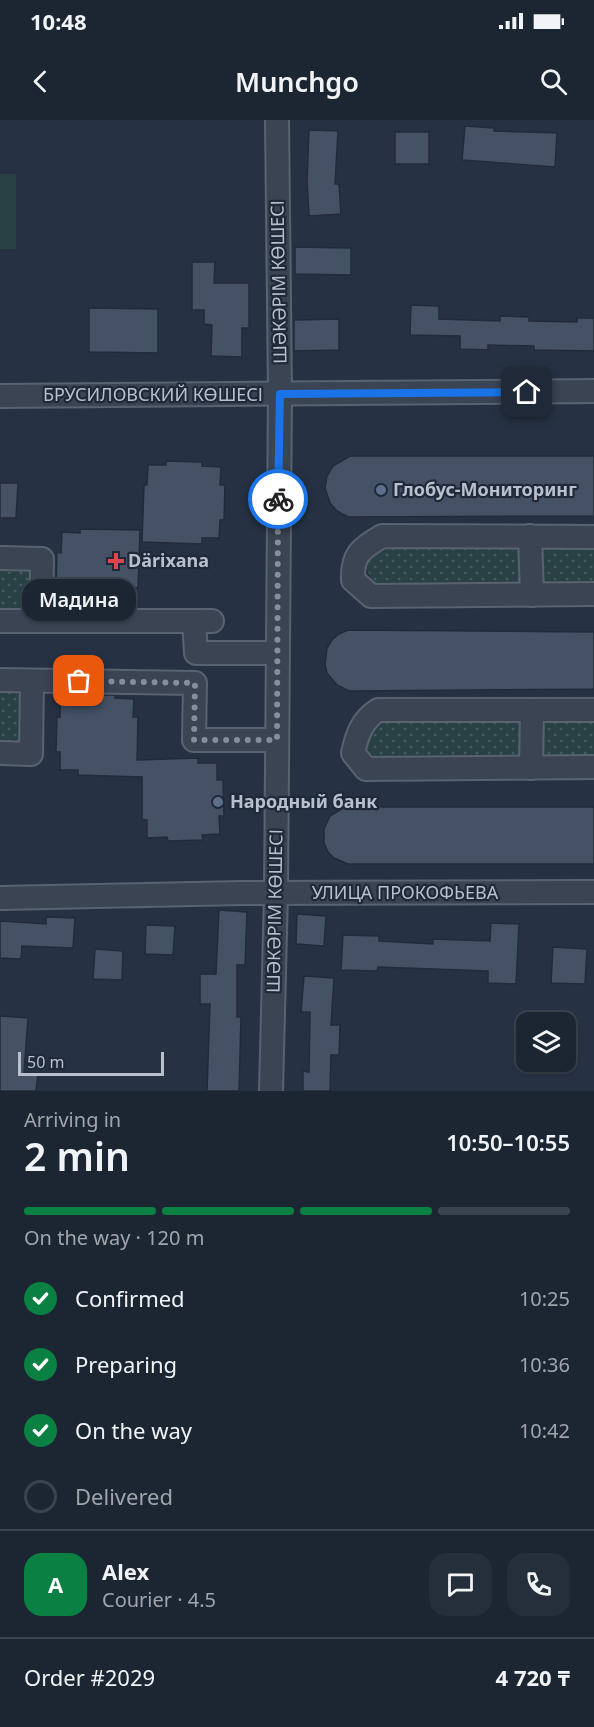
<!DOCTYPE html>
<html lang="en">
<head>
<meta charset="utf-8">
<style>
	body { margin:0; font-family:"Noto Sans",sans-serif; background:#252e3b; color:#f1f3f6; height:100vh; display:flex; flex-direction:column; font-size:22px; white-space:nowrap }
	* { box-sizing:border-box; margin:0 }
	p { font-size:20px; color:#a0a5ac }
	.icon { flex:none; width:33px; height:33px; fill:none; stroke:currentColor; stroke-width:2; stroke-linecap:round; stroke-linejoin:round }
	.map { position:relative; height:971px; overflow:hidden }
	.drawer { display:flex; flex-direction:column; background:#1c2633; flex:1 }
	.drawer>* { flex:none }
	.controls { position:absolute; left:516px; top:892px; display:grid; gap:12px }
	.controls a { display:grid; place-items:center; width:60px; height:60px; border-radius:12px; background:#1c2633; box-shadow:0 2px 4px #0004,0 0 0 2px #3a434e; font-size:30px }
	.scale { position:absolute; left:18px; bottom:15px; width:146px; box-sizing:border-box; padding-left:6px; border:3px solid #b8c0cd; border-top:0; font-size:16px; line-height:21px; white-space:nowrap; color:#b8c0cd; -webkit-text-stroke:4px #1f2939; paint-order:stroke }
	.pin { position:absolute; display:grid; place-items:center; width:51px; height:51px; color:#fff; margin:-26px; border-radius:12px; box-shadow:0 3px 9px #0006 }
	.courier { position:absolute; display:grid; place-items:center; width:60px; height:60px; margin:-30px; border:4px solid #1a73e8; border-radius:50%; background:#fff; color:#222; box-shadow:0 2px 8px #0007 }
	.bubble { position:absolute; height:42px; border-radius:18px; background:#1c2633; box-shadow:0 2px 4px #0004,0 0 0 2px #3a434e; font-size:20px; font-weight:600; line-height:42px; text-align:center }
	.overview em { font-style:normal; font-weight:600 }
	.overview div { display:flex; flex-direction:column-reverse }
	.overview { display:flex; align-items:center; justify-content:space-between; height:102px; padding:0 24px }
	h1 { font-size:39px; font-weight:600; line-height:45px }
	.bar { display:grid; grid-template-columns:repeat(4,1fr); gap:9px 6px; align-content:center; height:72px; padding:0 24px }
	.bar i { height:8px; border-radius:4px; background:#3a434e }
	.bar .current { background:#0b8043 }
	.bar p { grid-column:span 4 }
	.line { display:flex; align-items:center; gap:15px; padding:0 24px; border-top:2px solid #3a434e }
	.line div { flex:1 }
	.round { display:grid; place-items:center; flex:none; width:63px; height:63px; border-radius:18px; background:#252e3b }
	ol { padding:0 24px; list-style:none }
	li { display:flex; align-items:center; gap:18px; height:66px }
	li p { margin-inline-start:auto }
	li .icon { padding:6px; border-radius:50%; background:#0b8043; color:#fff; stroke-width:4 }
	li:last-child { color:#a0a5ac }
	li i { width:33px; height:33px; border:3px solid #3a434e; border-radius:50% }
	.status { display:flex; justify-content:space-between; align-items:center; height:42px; padding:0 30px; background:#1c2633; direction:ltr }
	.status svg { height:16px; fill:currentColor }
	header { display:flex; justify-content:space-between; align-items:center; height:78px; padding:0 24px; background:#1c2633; font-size:27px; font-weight:600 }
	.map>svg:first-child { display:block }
	.park { fill:url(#park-dots) }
	.pitch { fill:#294145 }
	.building { fill:#455266; stroke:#222b3b; stroke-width:1.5 }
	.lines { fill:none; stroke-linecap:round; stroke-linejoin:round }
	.minor-casing { stroke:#596271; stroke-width:26 }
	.minor { stroke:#3b4453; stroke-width:22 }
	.done { stroke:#858e9d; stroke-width:6; stroke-dasharray:0 10.8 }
	.route { stroke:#1a73e8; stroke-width:8 }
	.service-dot { fill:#5c6f8a; stroke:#1f2939; stroke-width:2 }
	.health-dot { fill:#e0444e; stroke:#1f2939; stroke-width:2 }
	.labels { text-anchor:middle; stroke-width:4.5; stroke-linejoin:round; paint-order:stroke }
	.street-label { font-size:18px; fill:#b8c0cd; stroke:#1f2939 }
	.poi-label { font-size:18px; font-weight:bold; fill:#b8c0cd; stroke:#1f2939; text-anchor:start }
</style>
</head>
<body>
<div class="status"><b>10:48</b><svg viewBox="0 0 49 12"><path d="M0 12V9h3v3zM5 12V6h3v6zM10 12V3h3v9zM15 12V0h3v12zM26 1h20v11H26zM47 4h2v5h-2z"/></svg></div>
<header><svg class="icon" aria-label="back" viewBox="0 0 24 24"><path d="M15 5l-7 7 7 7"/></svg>Munchgo<svg class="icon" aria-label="search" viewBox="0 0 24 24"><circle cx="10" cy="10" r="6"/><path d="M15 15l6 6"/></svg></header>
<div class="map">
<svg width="594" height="971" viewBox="0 0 594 971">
	<defs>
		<pattern id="park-dots" width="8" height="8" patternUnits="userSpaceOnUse" patternTransform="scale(1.5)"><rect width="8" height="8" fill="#294145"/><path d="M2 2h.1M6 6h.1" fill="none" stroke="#465b5f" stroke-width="1.8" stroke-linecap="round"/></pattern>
	</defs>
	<rect width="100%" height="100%" fill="#263244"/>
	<!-- park -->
	<g class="park">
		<path d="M521,424l3,42h-150l-9,-22 21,-17z"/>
		<path d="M540,427h54v36l-53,-1z"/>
		<path d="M0,447h29l-1,43 -28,-1z"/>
		<rect x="0" y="571" width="21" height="53"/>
		<path d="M539,599h55v39l-53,1z"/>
		<path d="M377,600l143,1 3,37 -147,1 -13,-13z"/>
	</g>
	<!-- pitch -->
	<rect class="pitch" x="0" y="54" width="16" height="75"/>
	<!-- building -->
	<g class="building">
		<path d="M465,6l29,2v3l63,2 -2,34 -93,-7z"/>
		<path d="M309,10l29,1 -3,53h4l2,30 -32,2 -2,-35z"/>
		<rect x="395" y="12" width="34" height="32"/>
		<path d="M295,127l56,1v27l-56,-1z"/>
		<path d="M192,142h23l-1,21h35v45h-7v29l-31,-1 1,-31 -8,-1v-14h-12z"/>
		<path d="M411,185l28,1v13l61,2v-5l29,1v4l48,1v-4h17v33l-60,-1v-4l-46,-1v5l-28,-1v-13l-50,-1z"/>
		<path d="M89,188l69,1v44l-69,-1z"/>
		<path d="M339,199v31l-45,1v-31z"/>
		<path d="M350,336h244v60l-246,1 -11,-6 -7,-8 -5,-15 2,-12 6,-10z"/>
		<path d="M166,341l36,1v4l19,1 -1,18h5l-1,35h-4l-1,18h-17v6l-60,-2 2,-57h3l1,-20h18z"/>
		<path d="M0,363h18l-2,35h-16z"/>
		<path d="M80,409l60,1 -2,58h-5v18l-54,2v-2l-18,-1 1,-17h-6l1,-36 4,1 1,-21 18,1z"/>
		<path d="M348,510l246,2v57l-245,2 -12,-6 -10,-12 -2,-8 2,-17 5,-8 7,-6z"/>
		<path d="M79,575h36v3l19,1 -1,18h5l-1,43 61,-2v5h19v17h6l1,36h-5l1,18 -18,1 1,5 -35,1 -1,-4 -20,1v-18l-5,-1v-42l-64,-2v-5h-18v-18h-4l1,-35h3v-20h19z"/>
		<path d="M345,687h249v57h-246l-14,-6 -6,-6 -4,-9v-14l6,-13z"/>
		<path d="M219,790l28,2 -2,53h-8v52h4l-2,74h-32l3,-87h-10v-30h16z"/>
		<path d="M297,794l29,2 -2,30 -28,-2z"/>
		<path d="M46,797l29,1 -2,30 -51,-2 -1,13 -21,-1v-37l46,3z"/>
		<path d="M491,803l28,1 -3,60 -28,-1v-12l-110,-4 -1,4 -36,-1 2,-35 36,1v5l54,3v-5l57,2z"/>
		<path d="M146,805l29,1 -2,29 -28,-1z"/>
		<path d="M553,827l34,2 -2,35 -34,-1z"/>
		<path d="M95,829l28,2 -1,29 -29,-1z"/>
		<path d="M304,856l30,2 -3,47h9l-1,30h-8l-1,36h-27v-20l6,1 1,-60h-9z"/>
		<path d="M0,896l28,2 -4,54 14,1 -2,18h-36z"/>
	</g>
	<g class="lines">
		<defs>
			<g id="minor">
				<path d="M0,276l594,-5"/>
				<path d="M530,416l2,59"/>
				<path d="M594,417l-212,-1c-21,13 -30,18 -29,44l18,16 223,-2"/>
				<path d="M0,438l42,1 -1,62"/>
				<path d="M0,501h212"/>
				<path d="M194,501l2,32h80"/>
				<path d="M0,560l195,3 -1,57h83"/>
				<path d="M594,590h-216c-16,10 -21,25 -25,43l13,16 228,-2"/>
				<path d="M0,633l31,1 1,-73"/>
				<path d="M531,648l1,-58"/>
				<path d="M0,778l242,-5 352,-1"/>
				<path d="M271,971l5,-198 4,-499 -3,-274"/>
			</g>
		</defs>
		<!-- minor casing -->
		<use href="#minor" class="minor-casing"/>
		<!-- minor -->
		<use href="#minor" class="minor"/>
	</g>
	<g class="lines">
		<!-- done -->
		<path class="done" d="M79,561l116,2 -1,57h83l1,-241"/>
		<!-- route -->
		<path class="route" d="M278,379l2,-105 247,-2"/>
	</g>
	<!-- markers -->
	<g class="service-dot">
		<circle cx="381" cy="370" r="6"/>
		<circle cx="218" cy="682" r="6"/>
	</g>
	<path class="health-dot" d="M113 432h6v6h6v6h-6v6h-6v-6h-6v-6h6z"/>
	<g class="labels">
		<!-- street labels -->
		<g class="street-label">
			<text transform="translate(279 162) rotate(-91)" y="6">ШӘКӘРІМ КӨШЕСІ</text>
			<text x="153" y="281">БРУСИЛОВСКИЙ КӨШЕСІ</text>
			<text x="405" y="779">УЛИЦА ПРОКОФЬЕВА</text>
			<text transform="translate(275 791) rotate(-89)" y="6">ШӘКӘРІМ КӨШЕСІ</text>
		</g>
		<!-- poi labels -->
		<g class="poi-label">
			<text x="393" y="376">Глобус-Мониторинг</text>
			<text x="128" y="447">Därixana</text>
			<text x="230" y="688">Народный банк</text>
		</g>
	</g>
</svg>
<div class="controls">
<a><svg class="icon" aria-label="layers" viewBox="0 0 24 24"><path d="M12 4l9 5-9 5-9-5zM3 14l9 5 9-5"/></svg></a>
</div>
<div class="scale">50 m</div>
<div class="pin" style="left:79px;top:561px;background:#ea580c"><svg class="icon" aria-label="bag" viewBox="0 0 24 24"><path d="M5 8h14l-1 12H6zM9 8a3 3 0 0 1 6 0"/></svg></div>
<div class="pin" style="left:527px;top:272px;background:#1f2937"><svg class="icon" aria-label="home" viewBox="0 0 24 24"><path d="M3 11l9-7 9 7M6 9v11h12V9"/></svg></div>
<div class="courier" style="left:278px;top:379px"><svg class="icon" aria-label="bike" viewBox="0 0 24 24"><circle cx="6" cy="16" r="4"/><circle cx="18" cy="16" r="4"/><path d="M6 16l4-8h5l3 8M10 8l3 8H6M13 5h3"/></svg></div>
<div class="bubble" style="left:22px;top:459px;width:114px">Мадина</div>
</div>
<section class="drawer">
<div class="overview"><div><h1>2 min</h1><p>Arriving in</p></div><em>10:50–10:55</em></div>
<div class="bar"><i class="current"></i><i class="current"></i><i class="current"></i><i></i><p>On the way · 120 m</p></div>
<ol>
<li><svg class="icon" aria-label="check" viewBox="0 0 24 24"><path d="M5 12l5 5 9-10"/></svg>Confirmed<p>10:25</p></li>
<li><svg class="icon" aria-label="check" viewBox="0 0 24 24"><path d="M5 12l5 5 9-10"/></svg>Preparing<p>10:36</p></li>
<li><svg class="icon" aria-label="check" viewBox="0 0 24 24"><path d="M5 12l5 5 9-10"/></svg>On the way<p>10:42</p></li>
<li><i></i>Delivered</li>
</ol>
<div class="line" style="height:108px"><b class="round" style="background:#0b8043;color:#fff">A</b><div><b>Alex</b><p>Courier · 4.5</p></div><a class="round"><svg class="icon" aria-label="chat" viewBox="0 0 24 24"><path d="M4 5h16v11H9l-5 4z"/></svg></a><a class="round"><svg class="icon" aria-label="phone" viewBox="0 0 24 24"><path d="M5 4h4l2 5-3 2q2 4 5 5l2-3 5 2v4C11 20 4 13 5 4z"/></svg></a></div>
<div class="line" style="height:78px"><div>Order #2029</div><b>4 720 ₸</b></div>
</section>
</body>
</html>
